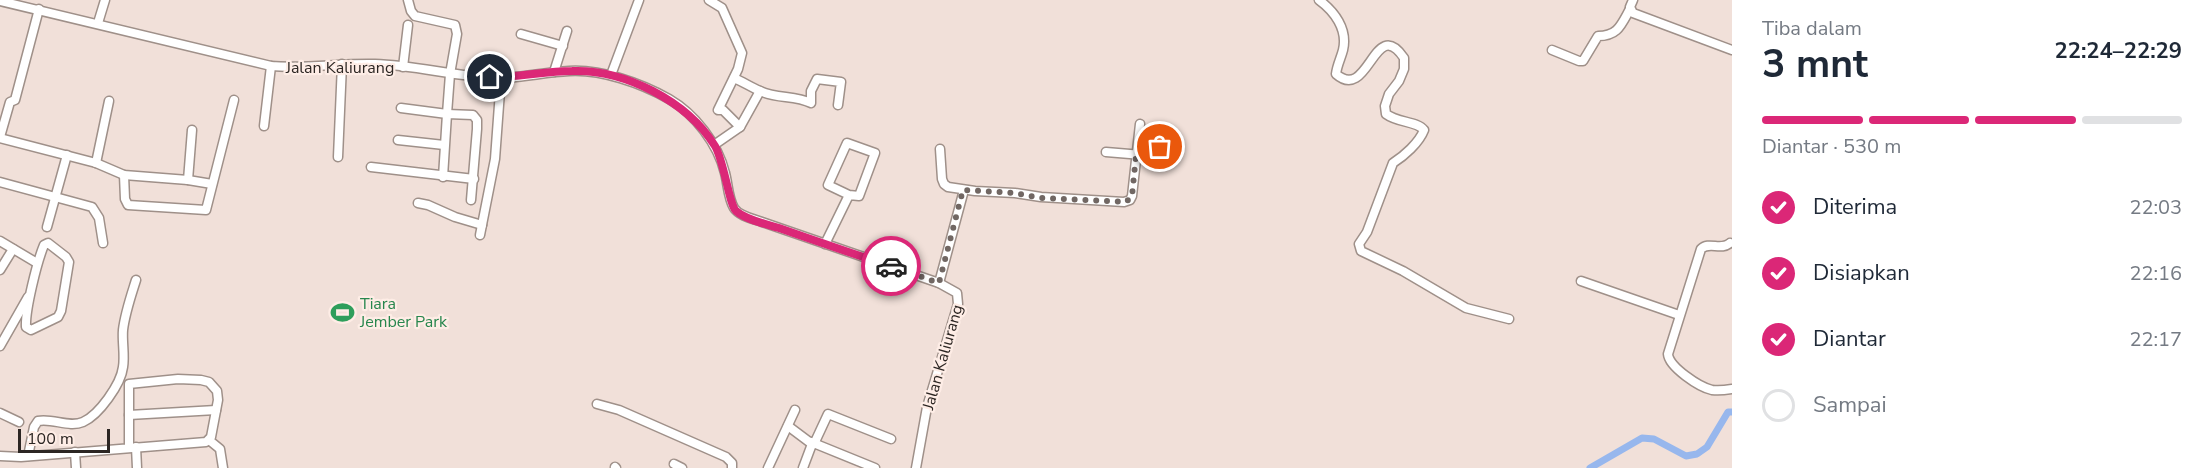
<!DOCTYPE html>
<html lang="id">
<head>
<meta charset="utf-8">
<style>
	body { margin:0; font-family:"Nunito Sans",sans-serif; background:#f2f2f3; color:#1f2937; height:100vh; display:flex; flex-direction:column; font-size:22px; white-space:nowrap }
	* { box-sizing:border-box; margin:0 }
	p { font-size:20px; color:#747a83 }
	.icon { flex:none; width:33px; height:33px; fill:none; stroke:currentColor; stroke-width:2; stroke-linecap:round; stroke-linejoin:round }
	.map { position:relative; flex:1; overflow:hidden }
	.sheet { display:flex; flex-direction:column; background:#fff; width:480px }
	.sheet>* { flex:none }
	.scale { position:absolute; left:18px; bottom:15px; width:92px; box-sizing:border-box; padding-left:6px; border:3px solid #2c2623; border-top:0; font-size:16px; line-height:21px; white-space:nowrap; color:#2c2623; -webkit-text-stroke:4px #feede6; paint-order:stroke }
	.pin { position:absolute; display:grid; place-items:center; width:51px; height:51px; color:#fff; margin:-26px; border:3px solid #fff; border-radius:50%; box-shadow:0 2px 6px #0007 }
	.courier { position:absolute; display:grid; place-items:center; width:60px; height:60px; margin:-30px; border:4px solid #db2777; border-radius:50%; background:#fff; color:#222; box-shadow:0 2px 8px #0007 }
	.headline em { font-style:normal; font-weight:700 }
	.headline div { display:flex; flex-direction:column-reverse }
	.headline { display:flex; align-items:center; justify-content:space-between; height:102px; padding:0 30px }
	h1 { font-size:39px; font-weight:700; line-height:45px }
	.bar { display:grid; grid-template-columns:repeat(4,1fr); gap:9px 6px; align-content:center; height:72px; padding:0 30px }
	.bar i { height:8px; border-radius:4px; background:#e0e1e3 }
	.bar .selected { background:#db2777 }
	.bar p { grid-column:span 4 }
	ol { padding:0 30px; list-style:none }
	li { display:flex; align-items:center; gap:18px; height:66px }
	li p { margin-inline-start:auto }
	li .icon { padding:6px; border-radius:50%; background:#db2777; color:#fff; stroke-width:4 }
	li:last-child { color:#747a83 }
	li i { width:33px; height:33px; border:3px solid #e0e1e3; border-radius:50% }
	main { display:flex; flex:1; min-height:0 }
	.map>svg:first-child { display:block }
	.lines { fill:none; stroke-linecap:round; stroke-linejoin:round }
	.canal { stroke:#97b7ed; stroke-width:7 }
	.minor-casing { stroke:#9f9089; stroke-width:11 }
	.minor { stroke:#fff; stroke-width:8 }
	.done { stroke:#716763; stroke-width:6; stroke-dasharray:0 10.8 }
	.route { stroke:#db2777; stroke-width:8 }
	.labels { text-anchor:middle; stroke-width:4.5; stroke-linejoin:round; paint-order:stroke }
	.street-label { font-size:16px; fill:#2c2623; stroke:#feede6 }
	.leisure-label { font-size:16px; fill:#27864d; stroke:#feede6; text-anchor:start }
</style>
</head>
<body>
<main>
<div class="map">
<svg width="1732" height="468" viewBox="0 0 1732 468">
	<rect width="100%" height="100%" fill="#f1e0d9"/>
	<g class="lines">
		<!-- canal -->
		<path class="canal" d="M1590,468l52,-30 12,1 32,17 11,-2 10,-7 21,-35h4"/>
		<defs>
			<g id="minor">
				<path d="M709,0l13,8 20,45 -4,16 -20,41h5l17,17"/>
				<path d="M1319,0c15,11 29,29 24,50 -2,8 -6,15 -7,24 33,29 38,-60 68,-16v11l-5,12 -10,13 -4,12 1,8c12,9 31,7 38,16 -5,13 -20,26 -31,33l-26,69 -8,12 2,7 42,20 63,37 43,11"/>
				<path d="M1633,0l-3,7 3,6 99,37"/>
				<path d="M0,1l271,65c35,3 69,-3 104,-2 41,1 81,13 122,14 24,0 48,-6 72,-7 32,-2 72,12 100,28 26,15 49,45 56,74 3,11 3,25 9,35 5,8 20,11 28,14l177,61 18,10 1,11 -31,103 -11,61"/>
				<path d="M98,23l7,-23"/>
				<path d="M521,34l42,12"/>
				<path d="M1552,50l27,11h4l15,-25c20,0 23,-11 32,-27"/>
				<path d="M403,67l5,-42"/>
				<path d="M554,72l13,-41"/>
				<path d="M611,75l28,-75"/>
				<path d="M734,78c9,4 17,9 26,13 17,8 35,4 51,12v-12l6,-12 24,3 -3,23"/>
				<path d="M401,108l46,6 3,-40 7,-40 -2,-9 -40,-9 -4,-5 -3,-11"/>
				<path d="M264,126l7,-60"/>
				<path d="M0,137l10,-35 5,-2 24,-91"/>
				<path d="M0,138l96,25 28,12 64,5 24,4"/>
				<path d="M398,140l46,5"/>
				<path d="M714,145l26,-18 20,-36"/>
				<path d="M940,149l2,30 2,5 4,3 27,4 40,2 26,4 83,5 6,-2 2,-4 8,-72"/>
				<path d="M1106,152l48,4 4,-1 2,-8"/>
				<path d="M338,157l4,-93"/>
				<path d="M96,163l13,-62"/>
				<path d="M371,167l103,12"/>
				<path d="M124,175l1,24 3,6 78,5 28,-110"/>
				<path d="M443,177l4,-63 26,1 4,5v9l-6,71"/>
				<path d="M188,180l4,-50"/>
				<path d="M0,182l92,25 7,11 4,25"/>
				<path d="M418,203l10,2 27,12 27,8"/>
				<path d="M47,227l20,-72"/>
				<path d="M480,235l15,-76 6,-81"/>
				<path d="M0,241l37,22"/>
				<path d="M48,243l18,14 3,5 -8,49 -3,6 -27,13 -5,-3c-1,-17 11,-65 18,-82z"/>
				<path d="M1730,243c-9,8 -21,-2 -29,6l-33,105c1,13 31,33 44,36 7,1 14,0 20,-1"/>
				<path d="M825,244l24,-49 10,1 16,-43 -28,-10 -19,42 21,10"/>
				<path d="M0,270l13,-21"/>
				<path d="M1581,281l98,34"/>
				<path d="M939,283l25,-93"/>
				<path d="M0,346l28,-49"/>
				<path d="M597,404l22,6 107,47 6,6v5"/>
				<path d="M0,413l19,9"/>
				<path d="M129,415l87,-5"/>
				<path d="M788,426l24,18 -9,24"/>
				<path d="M209,440l11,9 3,19"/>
				<path d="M811,442l64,26"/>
				<path d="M814,444l14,-30 63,25"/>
				<path d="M136,447l1,21"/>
				<path d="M75,452l1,16"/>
				<path d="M0,456l21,1 185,-15 5,-5 7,-37 -1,-9 -8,-9 -8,-2 -23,-1 -49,5v63"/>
				<path d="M28,456l6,-29 4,-6c15,-3 31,7 45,1 16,-7 38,-38 40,-55 2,-12 -1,-25 0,-37 2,-17 8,-34 13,-50"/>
				<path d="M674,464l8,4"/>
				<path d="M615,467l1,1"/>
				<path d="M768,468l27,-58"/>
			</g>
		</defs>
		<!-- minor casing -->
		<use href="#minor" class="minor-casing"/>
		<!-- minor -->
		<use href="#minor" class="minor"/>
	</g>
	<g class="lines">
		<!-- done -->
		<path class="done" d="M891,266l48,17 24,-93 52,3 26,5 85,4 6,-6 4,-41 21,1 3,-9"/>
		<!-- route -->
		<path class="route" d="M490,77c27,1 54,-6 82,-6 52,-2 115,30 143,75 9,15 14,58 21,65 10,9 30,13 43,17 37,13 74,26 112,38"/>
	</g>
	<!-- icons -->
	<defs>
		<symbol id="stadium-bare" viewBox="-9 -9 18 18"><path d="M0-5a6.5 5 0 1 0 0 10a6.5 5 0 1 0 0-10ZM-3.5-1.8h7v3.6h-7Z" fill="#2e9e5b" stroke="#feede6" stroke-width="2.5" paint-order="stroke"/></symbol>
	</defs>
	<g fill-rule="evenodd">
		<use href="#stadium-bare" x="326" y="296" width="33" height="33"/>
	</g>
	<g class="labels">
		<!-- street labels -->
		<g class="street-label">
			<text x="340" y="73">Jalan Kaliurang</text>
			<text transform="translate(942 357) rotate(-74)" y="6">Jalan Kaliurang</text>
		</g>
		<!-- leisure labels -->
		<g class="leisure-label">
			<text x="360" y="309">Tiara<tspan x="360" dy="18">Jember Park</tspan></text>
		</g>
	</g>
</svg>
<div class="scale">100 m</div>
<div class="pin" style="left:1160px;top:147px;background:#ea580c"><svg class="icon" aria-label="bag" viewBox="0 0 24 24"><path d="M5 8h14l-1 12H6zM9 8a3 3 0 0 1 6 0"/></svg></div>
<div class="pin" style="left:490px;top:77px;background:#1f2937"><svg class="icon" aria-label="home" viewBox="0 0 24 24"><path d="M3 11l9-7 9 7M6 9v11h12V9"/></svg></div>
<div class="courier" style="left:891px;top:266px"><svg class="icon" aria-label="car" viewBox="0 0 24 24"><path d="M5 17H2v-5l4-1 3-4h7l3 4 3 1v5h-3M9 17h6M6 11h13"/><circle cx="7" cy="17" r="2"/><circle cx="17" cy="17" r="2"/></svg></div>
</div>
<section class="sheet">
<div class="headline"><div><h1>3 mnt</h1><p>Tiba dalam</p></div><em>22:24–22:29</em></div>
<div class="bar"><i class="selected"></i><i class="selected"></i><i class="selected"></i><i></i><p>Diantar · 530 m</p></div>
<ol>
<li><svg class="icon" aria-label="check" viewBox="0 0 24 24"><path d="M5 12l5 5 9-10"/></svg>Diterima<p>22:03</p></li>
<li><svg class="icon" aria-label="check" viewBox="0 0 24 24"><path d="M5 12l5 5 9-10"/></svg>Disiapkan<p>22:16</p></li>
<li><svg class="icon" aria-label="check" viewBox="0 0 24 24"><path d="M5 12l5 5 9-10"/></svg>Diantar<p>22:17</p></li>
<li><i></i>Sampai</li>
</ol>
</section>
</main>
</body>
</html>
